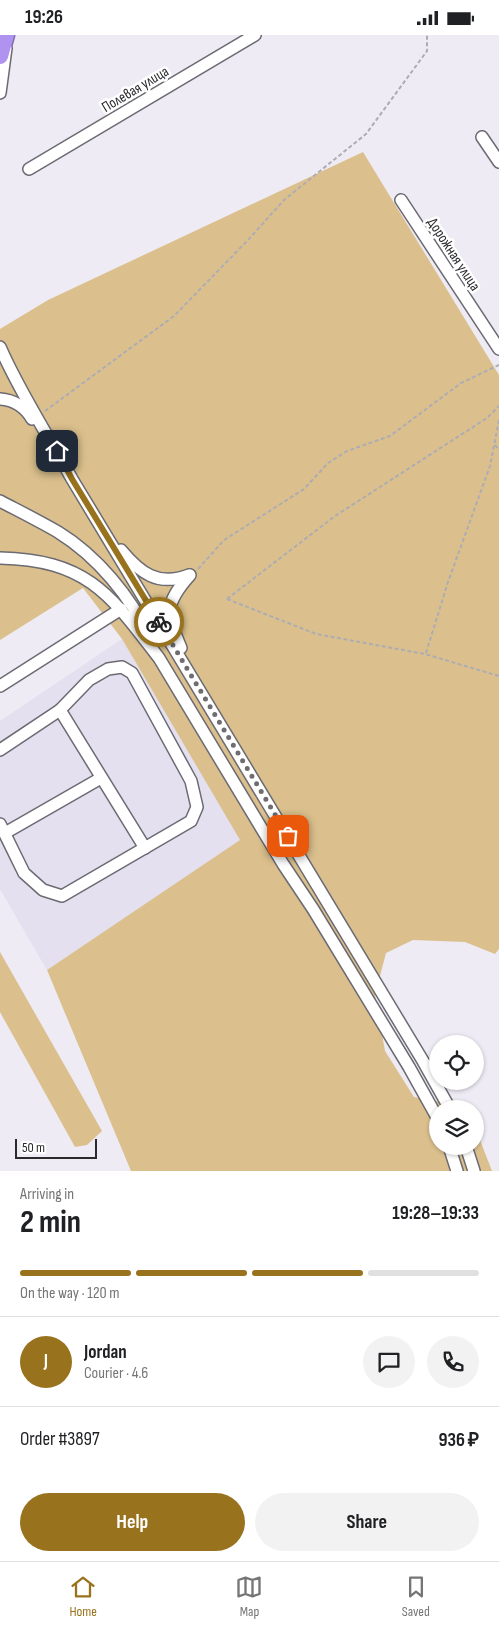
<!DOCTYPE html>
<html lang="en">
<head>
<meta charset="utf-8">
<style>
	body { margin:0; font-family:"Sofia Sans Condensed",sans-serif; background:#f2f2f2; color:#202124; height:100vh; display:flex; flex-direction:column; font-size:19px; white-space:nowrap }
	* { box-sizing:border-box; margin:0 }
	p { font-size:16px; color:#757577 }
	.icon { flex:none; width:28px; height:28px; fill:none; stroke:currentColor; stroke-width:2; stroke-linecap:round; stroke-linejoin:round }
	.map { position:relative; height:1136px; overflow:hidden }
	.sheet { display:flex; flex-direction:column; background:#fff; flex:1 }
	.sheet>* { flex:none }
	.controls { position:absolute; left:429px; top:1000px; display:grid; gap:10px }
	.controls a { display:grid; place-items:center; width:55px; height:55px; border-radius:50%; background:#fff; box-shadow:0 1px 4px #0004; font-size:25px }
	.scale { position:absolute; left:15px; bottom:12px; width:82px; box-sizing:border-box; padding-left:5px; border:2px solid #2a292c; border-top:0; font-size:14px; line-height:18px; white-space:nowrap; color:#2a292c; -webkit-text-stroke:4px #fff; paint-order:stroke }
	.pin { position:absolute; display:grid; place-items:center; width:42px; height:42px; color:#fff; margin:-21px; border-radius:10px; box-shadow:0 2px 8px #0006 }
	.courier { position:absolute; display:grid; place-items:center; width:50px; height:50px; margin:-25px; border:4px solid #98721d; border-radius:50%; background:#fff; color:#222; box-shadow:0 1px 6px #0007 }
	.head em { font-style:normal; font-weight:700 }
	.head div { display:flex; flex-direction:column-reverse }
	.head { display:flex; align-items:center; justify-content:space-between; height:85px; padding:0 20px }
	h1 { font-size:32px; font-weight:700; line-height:38px }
	.bar { display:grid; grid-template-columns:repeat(4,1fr); gap:8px 5px; align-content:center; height:60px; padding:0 20px }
	.bar i { height:6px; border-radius:4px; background:#e0e0e0 }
	.bar .on { background:#98721d }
	.bar p { grid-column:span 4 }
	.line { display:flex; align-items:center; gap:12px; padding:0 20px; border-top:1px solid #e0e0e0 }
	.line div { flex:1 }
	.round { display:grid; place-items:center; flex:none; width:52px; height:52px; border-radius:26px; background:#f2f2f2 }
	.cta { display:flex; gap:10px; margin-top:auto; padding:10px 20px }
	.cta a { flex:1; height:58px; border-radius:30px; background:#98721d; color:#fff; font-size:20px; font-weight:700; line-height:58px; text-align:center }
	.cta a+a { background:#f2f2f2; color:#202124 }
	.status { display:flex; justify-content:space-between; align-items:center; height:35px; padding:0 25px; background:#fff; direction:ltr }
	.status svg { height:14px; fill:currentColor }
	.tab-bar { display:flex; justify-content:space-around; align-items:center; height:70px; border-top:1px solid #e0e0e0; background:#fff; font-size:14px; color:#757577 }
	.tab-bar a { display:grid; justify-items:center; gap:2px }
	.tab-bar .on { color:#98721d }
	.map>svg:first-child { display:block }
	.built { fill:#e4e0f0 }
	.green { fill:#dbc08d }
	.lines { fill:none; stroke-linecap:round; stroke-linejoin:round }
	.minor-casing { stroke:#6c6a72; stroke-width:14 }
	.highway-casing { stroke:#816dac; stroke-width:19 }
	.path { stroke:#aeacb3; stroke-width:2; stroke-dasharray:4 2.5; stroke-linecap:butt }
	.minor { stroke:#fff; stroke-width:11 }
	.highway { stroke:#b092f1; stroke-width:16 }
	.done { stroke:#6f6d72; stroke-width:5; stroke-dasharray:0 9 }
	.route { stroke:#98721d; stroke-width:6 }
	.labels { text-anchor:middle; stroke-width:5; stroke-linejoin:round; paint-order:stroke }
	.street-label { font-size:15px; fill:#2a292c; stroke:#fff }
</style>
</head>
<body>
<div class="status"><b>19:26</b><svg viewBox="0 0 49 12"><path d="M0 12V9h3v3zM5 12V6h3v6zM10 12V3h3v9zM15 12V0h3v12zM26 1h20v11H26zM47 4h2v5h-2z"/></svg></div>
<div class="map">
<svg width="499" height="1136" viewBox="0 0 499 1136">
	<rect width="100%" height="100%" fill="#eeebf4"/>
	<!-- built -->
	<path class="built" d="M122,604l119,201 -194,130 -47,-81v-168z"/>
	<!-- green -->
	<g class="green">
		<path d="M363,117l136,223v574l-4,5 -30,-12 -52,-2 -27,13 -11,42 10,56 29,46 53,10 1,2h-30v37h37v-19l17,44h-361l-84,-201 193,-130 -118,-201 -39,-51 -83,52v-311l48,-29z"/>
		<path d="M0,917l102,179 -15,14 -12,2 -75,-135z"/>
	</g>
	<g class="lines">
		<defs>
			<g id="minor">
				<path d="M0,58l6,-45"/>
				<path d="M482,102l17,25"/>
				<path d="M29,134l226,-134"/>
				<path d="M401,165l98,149"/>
				<path d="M0,312c20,46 48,88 72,132l351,582 27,48"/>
				<path d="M0,364c14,1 25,8 32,20"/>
				<path d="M0,466c19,10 39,20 58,31 39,24 73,65 92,106"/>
				<path d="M121,515c19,23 37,37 68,25"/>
				<path d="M0,523c87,2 110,36 159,100l124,206 30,45 96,158 29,52"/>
				<path d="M181,613c-15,-35 -17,-44 9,-73"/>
				<path d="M0,651l121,-77"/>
				<path d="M60,675l85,138"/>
				<path d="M0,715l60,-40 29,-30 19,-11 14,-2 10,6 59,108 6,26 -6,14 -129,75 -19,-6 -19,-17 -24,-49"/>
				<path d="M5,798l96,-55"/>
				<path d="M449,1111l8,25"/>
				<path d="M466,1111l8,25"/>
			</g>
			<path id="highway" d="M0,21l6,-21"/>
		</defs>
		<!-- minor casing -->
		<use href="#minor" class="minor-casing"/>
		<!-- highway casing -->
		<use href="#highway" class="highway-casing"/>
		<!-- path -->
		<g class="path">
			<path d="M45,376l129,-95 74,-76 36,-40 82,-66 61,-83v-16"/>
			<path d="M495,410l4,5"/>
			<path d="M198,534l26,-29 80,-51 24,-26 19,-12 43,-15 71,-53 38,-18"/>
			<path d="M227,564l108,-83 152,-98 12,-12"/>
			<path d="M227,564l89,35 109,20 74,22"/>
			<path d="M426,618l22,-71 42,-116 9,-46"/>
		</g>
		<!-- minor -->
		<use href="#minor" class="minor"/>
		<!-- highway -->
		<use href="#highway" class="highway"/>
	</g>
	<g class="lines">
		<!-- done -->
		<path class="done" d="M159,587l129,214"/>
		<!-- route -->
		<path class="route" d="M57,416l15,28 87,143"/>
	</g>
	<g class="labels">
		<!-- street labels -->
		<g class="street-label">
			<text transform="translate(135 54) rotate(-31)" y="5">Полевая улица</text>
			<text transform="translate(454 219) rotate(57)" y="5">Дорожная улица</text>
		</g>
	</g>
</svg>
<div class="controls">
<a><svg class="icon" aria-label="locate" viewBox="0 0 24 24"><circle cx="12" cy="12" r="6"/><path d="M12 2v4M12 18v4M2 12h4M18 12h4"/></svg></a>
<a><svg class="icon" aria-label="layers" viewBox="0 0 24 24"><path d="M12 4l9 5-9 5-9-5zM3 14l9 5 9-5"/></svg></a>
</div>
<div class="scale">50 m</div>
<div class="pin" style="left:288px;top:801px;background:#ea580c"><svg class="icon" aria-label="bag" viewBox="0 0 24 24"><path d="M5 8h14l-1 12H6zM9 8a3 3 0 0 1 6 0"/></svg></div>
<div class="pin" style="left:57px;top:416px;background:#1f2937"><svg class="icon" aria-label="home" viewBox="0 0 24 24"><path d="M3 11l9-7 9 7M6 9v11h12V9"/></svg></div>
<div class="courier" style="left:159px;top:587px"><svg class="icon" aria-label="bike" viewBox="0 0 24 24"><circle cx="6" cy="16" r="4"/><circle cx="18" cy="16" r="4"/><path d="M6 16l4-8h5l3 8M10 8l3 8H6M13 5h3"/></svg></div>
</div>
<section class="sheet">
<div class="head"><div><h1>2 min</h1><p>Arriving in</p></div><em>19:28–19:33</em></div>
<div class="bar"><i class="on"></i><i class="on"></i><i class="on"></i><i></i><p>On the way · 120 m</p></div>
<div class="line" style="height:90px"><b class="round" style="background:#98721d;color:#fff">J</b><div><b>Jordan</b><p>Courier · 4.6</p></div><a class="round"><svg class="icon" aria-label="chat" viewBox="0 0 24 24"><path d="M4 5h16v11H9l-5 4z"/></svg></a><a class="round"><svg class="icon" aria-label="phone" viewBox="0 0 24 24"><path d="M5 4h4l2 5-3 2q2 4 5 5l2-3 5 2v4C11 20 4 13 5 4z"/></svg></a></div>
<div class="line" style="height:65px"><div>Order #3897</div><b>936 ₽</b></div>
<div class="cta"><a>Help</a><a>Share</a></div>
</section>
<nav class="tab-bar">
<a class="on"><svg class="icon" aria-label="home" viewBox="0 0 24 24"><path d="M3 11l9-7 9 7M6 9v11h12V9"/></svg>Home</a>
<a><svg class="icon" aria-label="map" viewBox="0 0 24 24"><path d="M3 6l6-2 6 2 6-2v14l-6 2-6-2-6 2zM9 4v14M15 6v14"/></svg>Map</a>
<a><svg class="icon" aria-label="saved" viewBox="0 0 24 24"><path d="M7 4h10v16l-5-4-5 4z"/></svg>Saved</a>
</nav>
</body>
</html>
